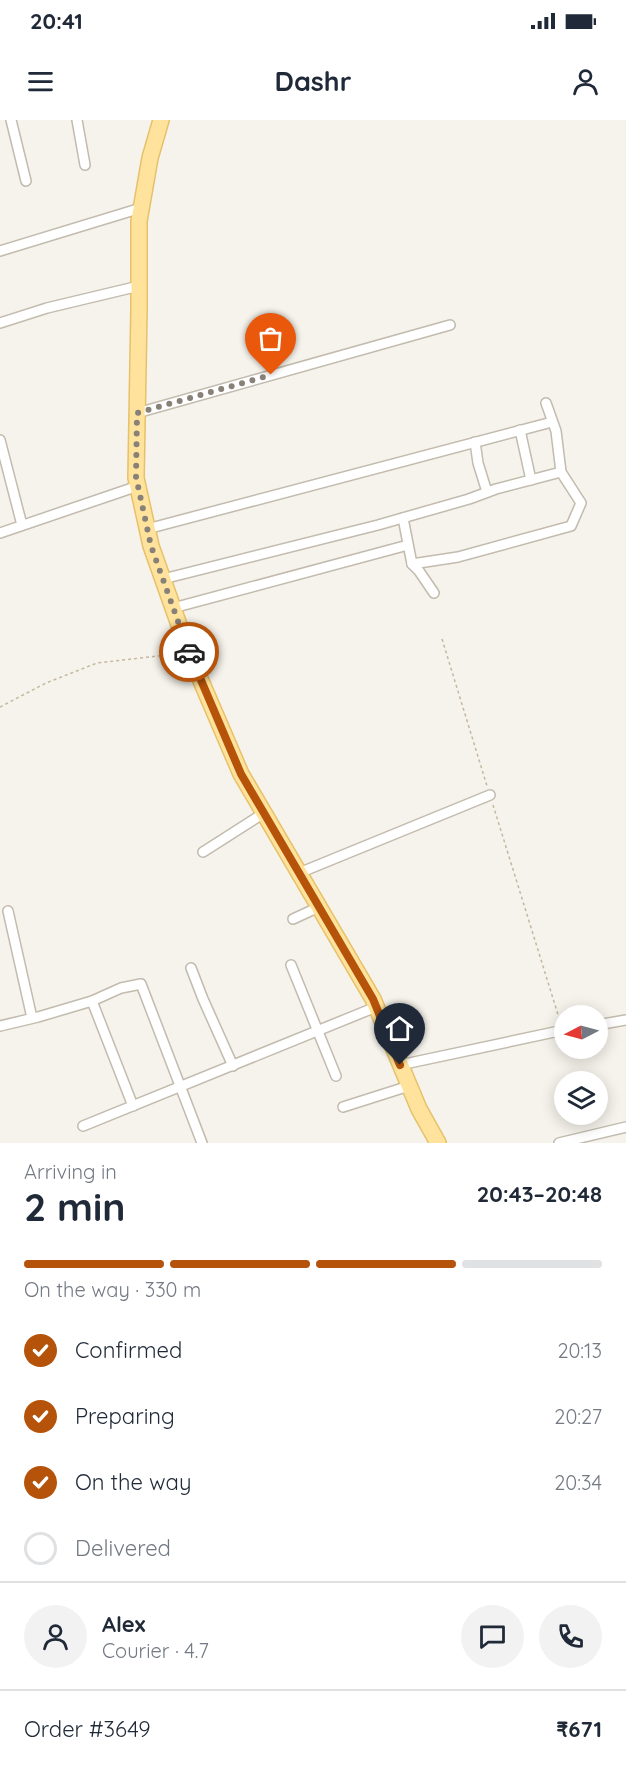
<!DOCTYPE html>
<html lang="en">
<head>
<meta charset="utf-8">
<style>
	body { margin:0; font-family:Quicksand,sans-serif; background:#f2f2f3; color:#1f2937; height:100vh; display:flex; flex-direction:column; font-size:22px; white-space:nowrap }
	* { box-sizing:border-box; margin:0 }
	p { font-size:20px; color:#747a83 }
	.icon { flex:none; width:33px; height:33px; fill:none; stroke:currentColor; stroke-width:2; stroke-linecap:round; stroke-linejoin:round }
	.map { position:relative; height:1023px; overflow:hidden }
	.panel { display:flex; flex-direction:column; background:#fff; flex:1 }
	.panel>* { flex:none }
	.needle { width:39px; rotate:264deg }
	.tools { position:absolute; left:554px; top:885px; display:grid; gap:12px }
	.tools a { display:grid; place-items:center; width:54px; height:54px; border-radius:50%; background:#fff; box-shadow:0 3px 15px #0003; font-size:30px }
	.pin { position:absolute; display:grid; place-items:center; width:51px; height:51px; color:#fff; margin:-62px -26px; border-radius:50% 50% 50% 0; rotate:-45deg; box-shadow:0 0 6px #0007 }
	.pin .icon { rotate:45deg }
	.courier { position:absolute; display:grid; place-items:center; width:60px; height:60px; margin:-30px; border:4px solid #b45309; border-radius:50%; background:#fff; color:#222; box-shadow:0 2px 8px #0007 }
	.summary em { font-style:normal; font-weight:700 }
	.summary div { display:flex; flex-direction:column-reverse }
	.summary { display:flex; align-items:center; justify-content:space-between; height:102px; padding:0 24px }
	h1 { font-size:39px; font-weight:700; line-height:45px }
	.bar { display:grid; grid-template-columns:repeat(4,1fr); gap:9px 6px; align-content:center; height:72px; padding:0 24px }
	.bar i { height:8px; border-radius:4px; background:#e0e1e3 }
	.bar .current { background:#b45309 }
	.bar p { grid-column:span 4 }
	.line { display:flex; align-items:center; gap:15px; padding:0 24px; border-top:2px solid #e0e1e3 }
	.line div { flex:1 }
	.round { display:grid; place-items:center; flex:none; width:63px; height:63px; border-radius:32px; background:#f2f2f3 }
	ol { padding:0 24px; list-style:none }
	li { display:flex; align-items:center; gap:18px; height:66px }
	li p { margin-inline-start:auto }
	li .icon { padding:6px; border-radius:50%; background:#b45309; color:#fff; stroke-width:4 }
	li:last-child { color:#747a83 }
	li i { width:33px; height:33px; border:3px solid #e0e1e3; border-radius:50% }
	.status { display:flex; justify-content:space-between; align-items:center; height:42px; padding:0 30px; background:#fff; direction:ltr }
	.status svg { height:16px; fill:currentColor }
	header { display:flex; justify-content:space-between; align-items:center; height:78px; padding:0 24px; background:#fff; font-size:27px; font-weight:700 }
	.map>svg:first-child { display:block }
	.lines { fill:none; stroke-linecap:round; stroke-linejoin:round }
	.street-casing { stroke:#c2bbae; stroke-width:12 }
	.primary-casing { stroke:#e6c16a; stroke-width:18 }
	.path { stroke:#c4b79f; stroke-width:1.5; stroke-dasharray:3 3; stroke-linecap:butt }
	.street { stroke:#fff; stroke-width:9 }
	.primary { stroke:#ffe39c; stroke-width:15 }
	.done { stroke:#878178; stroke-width:6; stroke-dasharray:0 10.8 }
	.route { stroke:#b45309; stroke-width:8 }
</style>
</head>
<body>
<div class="status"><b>20:41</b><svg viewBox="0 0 49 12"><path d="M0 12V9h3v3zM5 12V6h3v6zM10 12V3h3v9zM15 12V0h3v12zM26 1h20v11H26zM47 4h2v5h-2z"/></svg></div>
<header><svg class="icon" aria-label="menu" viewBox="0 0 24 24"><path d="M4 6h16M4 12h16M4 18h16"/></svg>Dashr<svg class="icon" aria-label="person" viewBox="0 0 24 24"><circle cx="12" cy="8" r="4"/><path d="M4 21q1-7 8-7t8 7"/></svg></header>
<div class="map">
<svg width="626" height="1023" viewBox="0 0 626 1023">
	<rect width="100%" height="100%" fill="#f6f3ec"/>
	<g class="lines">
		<defs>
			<g id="street">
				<path d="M11,0l15,61"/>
				<path d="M77,0l8,45"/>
				<path d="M0,131l141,-43"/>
				<path d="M0,203l47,-15 92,-22"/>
				<path d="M137,293l313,-88"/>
				<path d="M520,310l11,50"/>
				<path d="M0,320l22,85"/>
				<path d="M475,322l3,21 9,29"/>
				<path d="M403,398l9,46 7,7 15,22"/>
				<path d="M147,409l405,-107"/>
				<path d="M0,413l138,-47"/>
				<path d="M412,444l46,-7 113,-31 10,-23 -20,-31 -5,-41 -10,-28"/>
				<path d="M163,459l215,-54 91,-26 27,-10 65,-17"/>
				<path d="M173,488l235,-63"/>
				<path d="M203,732l61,-39"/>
				<path d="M299,753l191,-78"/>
				<path d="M8,791l24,107"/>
				<path d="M293,799l26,-12"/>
				<path d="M291,845l45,111"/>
				<path d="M191,848l12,31 30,67"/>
				<path d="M92,881l41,105"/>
				<path d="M597,905l29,-5"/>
				<path d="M0,906l38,-9 54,-16 29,-13 20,-4 61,159"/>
				<path d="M400,945l164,-35"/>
				<path d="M343,987l66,-21"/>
				<path d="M83,1006l293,-119"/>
				<path d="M559,1023l67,-16"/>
			</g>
			<path id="primary" d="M161,0l-11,38 -11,63v88l-3,169 15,68 38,107 52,121 132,225 46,110 19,34"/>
		</defs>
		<!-- street casing -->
		<use href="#street" class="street-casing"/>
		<!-- primary casing -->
		<use href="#primary" class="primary-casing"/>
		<!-- path -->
		<g class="path">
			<path d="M442,519l45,147"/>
			<path d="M0,587l46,-24 51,-20 78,-9"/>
			<path d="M493,685l67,216"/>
		</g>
		<!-- street -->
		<use href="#street" class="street"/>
		<!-- primary -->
		<use href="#primary" class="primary"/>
	</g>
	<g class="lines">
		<!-- done -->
		<path class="done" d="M189,532l-38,-106 -13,-60 -2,-8 1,-65 134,-38"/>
		<!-- route -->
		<path class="route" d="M189,532l52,122 132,225 27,66"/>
	</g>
</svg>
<div class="tools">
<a><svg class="needle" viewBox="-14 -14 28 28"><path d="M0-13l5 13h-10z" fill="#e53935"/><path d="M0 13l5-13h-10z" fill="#747a83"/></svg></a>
<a><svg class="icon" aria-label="layers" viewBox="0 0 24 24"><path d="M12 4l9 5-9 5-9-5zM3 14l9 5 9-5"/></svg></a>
</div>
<div class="pin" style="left:271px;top:255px;background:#ea580c"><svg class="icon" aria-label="bag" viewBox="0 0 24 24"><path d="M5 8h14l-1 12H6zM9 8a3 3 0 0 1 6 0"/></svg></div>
<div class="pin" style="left:400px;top:945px;background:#1f2937"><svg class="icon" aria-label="home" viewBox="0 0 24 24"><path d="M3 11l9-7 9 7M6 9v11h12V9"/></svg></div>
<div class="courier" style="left:189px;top:532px"><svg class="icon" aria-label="car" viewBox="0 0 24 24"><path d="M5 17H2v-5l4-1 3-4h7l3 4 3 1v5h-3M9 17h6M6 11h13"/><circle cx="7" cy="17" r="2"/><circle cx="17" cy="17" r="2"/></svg></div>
</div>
<section class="panel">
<div class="summary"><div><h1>2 min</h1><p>Arriving in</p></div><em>20:43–20:48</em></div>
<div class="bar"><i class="current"></i><i class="current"></i><i class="current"></i><i></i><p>On the way · 330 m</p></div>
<ol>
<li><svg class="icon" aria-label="check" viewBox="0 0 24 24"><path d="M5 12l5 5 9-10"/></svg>Confirmed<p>20:13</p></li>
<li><svg class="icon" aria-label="check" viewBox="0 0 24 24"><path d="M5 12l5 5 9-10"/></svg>Preparing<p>20:27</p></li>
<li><svg class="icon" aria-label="check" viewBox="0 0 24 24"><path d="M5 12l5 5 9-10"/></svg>On the way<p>20:34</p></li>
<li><i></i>Delivered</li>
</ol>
<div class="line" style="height:108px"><a class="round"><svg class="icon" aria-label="person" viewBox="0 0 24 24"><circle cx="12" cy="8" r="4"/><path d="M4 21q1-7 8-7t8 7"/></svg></a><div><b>Alex</b><p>Courier · 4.7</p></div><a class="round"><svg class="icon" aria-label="chat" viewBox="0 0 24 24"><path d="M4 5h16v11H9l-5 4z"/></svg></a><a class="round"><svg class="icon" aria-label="phone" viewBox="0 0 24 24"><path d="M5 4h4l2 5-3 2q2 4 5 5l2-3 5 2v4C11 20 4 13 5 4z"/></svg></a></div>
<div class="line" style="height:78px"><div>Order #3649</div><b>₹671</b></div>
</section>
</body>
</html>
